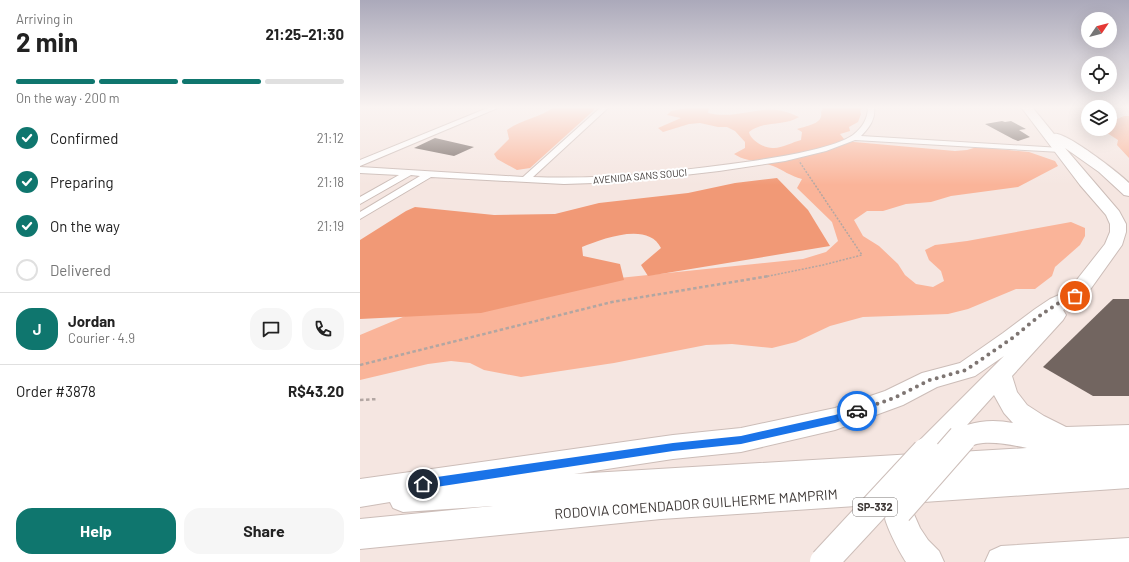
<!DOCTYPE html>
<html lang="en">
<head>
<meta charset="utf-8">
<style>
	body { margin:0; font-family:Barlow,sans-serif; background:#f6f6f6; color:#222; height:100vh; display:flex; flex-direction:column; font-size:15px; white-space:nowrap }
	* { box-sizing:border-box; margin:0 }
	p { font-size:13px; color:#767676 }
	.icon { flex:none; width:22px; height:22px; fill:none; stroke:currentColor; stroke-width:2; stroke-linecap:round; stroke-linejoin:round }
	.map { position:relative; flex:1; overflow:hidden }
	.side { display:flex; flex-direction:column; background:#fff; width:360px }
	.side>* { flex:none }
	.needle { width:26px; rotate:55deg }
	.controls { position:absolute; left:721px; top:12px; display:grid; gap:8px }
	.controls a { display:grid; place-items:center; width:36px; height:36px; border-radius:50%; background:#fff; box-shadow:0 4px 16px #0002; font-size:20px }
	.pin { position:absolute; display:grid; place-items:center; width:34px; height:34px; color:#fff; margin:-17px; border:2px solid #fff; border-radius:50%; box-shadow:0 1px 4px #0007 }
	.courier { position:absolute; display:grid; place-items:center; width:40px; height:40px; margin:-20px; border:3px solid #1a73e8; border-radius:50%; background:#fff; color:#222; box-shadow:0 1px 5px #0007 }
	.summary em { font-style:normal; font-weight:700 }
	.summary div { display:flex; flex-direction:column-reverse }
	.summary { display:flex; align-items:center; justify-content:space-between; height:68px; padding:0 16px }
	h1 { font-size:26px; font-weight:700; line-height:30px }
	.bar { display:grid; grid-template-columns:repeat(4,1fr); gap:6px 4px; align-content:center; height:48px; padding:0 16px }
	.bar i { height:5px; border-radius:3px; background:#e0e0e0 }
	.bar .on { background:#0f766e }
	.bar p { grid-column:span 4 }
	.line { display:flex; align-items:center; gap:10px; padding:0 16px; border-top:1px solid #e0e0e0 }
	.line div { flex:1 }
	.round { display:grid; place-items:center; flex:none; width:42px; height:42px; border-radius:16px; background:#f6f6f6 }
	ol { padding:0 16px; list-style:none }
	li { display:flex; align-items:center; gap:12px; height:44px }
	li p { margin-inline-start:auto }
	li .icon { padding:4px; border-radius:50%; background:#0f766e; color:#fff; stroke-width:4 }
	li:last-child { color:#767676 }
	li i { width:22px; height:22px; border:2px solid #e0e0e0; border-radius:50% }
	.primary-button { display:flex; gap:8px; margin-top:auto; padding:8px 16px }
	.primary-button a { flex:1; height:46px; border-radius:16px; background:#0f766e; color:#fff; font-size:16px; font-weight:700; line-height:46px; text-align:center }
	.primary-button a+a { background:#f6f6f6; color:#222 }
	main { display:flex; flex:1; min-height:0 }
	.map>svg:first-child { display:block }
	.green { fill:#fab499 }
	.water { fill:#f19976 }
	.building { fill:#726560 }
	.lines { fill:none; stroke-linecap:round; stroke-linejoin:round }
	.street-casing { stroke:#ccbdb8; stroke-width:2 }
	.primary-casing { stroke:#ccbdb8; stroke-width:2 }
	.path-far1 { stroke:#b2a6a2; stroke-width:1.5; stroke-dasharray:2 1.5; stroke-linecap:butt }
	.path { stroke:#b2a6a2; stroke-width:2.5; stroke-dasharray:3.5 2.5; stroke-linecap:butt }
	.street { fill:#fff; fill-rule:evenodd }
	.primary { fill:#fff; fill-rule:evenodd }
	.primary-bridge-casing { stroke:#ccbdb8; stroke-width:30; stroke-linecap:butt }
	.primary-bridge { stroke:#fff; stroke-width:28 }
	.route { fill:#1a73e8 }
	.done { stroke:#7e7572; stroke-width:4; stroke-dasharray:0 7.2 }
	.labels { text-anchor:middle; stroke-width:4; stroke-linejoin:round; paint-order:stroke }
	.far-street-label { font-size:10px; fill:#3e3836; stroke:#fff }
	.shield { fill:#fff; stroke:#787472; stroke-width:1 }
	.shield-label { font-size:11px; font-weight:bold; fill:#3e3836 }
	.near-street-label { font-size:14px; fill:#3e3836; stroke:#fff }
</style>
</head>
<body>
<main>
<section class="side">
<div class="summary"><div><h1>2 min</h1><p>Arriving in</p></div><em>21:25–21:30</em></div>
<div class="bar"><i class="on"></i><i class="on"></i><i class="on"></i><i></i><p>On the way · 200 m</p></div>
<ol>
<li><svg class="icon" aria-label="check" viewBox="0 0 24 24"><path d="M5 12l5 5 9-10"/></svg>Confirmed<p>21:12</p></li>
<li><svg class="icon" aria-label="check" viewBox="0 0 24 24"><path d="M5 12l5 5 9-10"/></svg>Preparing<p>21:18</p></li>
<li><svg class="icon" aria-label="check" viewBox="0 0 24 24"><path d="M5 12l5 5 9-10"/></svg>On the way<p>21:19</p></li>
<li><i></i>Delivered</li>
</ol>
<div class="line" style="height:72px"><b class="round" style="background:#0f766e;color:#fff">J</b><div><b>Jordan</b><p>Courier · 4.9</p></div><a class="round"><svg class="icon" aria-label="chat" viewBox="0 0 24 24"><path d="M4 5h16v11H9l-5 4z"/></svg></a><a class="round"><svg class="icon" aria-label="phone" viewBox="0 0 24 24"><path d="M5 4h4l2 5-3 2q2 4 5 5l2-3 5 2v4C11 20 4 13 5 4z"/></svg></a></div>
<div class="line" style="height:52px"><div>Order #3878</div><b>R$43.20</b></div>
<div class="primary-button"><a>Help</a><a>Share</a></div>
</section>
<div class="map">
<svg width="769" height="562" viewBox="0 0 769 562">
	<rect width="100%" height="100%" fill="#f5e6e1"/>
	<!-- green -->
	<g class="green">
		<path d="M194,107h41l-2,4 -63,57 -13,2 -20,-11 -3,-5 15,-15 -2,-9c15,-11 33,-12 47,-23z"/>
		<path d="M331,107h18l-1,6c35,8 55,-14 91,4 -16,10 -36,3 -50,15 1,8 16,17 25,16 8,0 19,-6 27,-8l1,-8 -5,-3c9,-3 27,-5 24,-17l3,-5h41l-5,3 1,4 -3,8 -9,5 1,4 -10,3 4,5 10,3 101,9 12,-1 10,-3 52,5 26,9 3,5 -40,21 -67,9 -20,6 -25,2 -23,7h-16l-13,9 9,16 16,10 19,18 7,11 11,9 17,3 11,-6 -3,-10 -12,-11 -4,-10 10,-5 32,-4 104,-19 14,6v8l-5,9 -25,22 -3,9 -17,13h-19l-48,20 -20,5 -85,3 -33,9 -34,16 -24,6 -40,-4 -26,1 -92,18 -93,14 -37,-7 -14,-7 -19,-2 -23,3 -68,16v-45l50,-21 84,-23 309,-32 23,-7 12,-11 -6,-19 -35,-34 5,-9c-12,-3 -19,-9 -29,-13 -13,-5 -29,-5 -39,-12l11,-6v-6l-10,-11 -8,-4h-9l-18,-4 -11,1 -26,8 -5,-4 23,-10 -14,-3 4,-4z"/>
		<path d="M764,116h5v42l-12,-13 1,-5 -14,-9 2,-2h4v-7z"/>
	</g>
	<!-- water -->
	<path class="water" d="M417,178l31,32 22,36 -182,30 -7,-11 20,-17c-13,-27 -59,-9 -79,-1l1,9 37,8 4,16 -143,33 -121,6v-79l46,-29 9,-4 79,8 61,-1 44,-11 89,-10 47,-10z"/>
	<!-- building -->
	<g class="building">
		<path d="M642,121l3,1 6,-1 15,8 -7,1 11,7 -12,4 -5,-2 -28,-15z"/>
		<path d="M75,138l39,9 -20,9 -40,-8z"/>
		<path d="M753,299h16v97h-36l-50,-29z"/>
	</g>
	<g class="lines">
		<defs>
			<g id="street">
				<path d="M130,107h10l-140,59v-6z"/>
				<path d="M241,107h8l-76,70c74,3 147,-6 220,-16 25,-4 80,-12 100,-26 9,-7 15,-16 15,-28h6c2,12 -5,21 -13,29l200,12 4,2 -4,2 -206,-12 -29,11 -41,10 -66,10 -95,11 -60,2 -133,-7 -71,42v-7l60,-36 -9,-1 -51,29v-7l39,-22 -39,-2v-6l163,10z"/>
			</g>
			<g id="primary">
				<path d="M661,107h11l22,27c11,-3 65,39 75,49v13l-5,-1 -25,-23 -34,-24 54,63 7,13v8l-4,13 -40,56 -19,9 3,5 -3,5 -51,56 5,16 10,13 17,11 22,11 63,-2v63l-220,15 11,25 8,12 11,11 5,11h-38c-6,-9 -24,-42 -22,-52 0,-2 1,-4 2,-6l-225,15 -301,30v-30l133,-13 -90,6 -10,-4 -3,-6 -30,5v-28l313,-44 68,-7 94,-20 50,-17 37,-18 38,-10 43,-30 32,-24 15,-10 18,-8 37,-47 5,-12v-8l-4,-9 -26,-30zM644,356l-87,87 -4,9 1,2 -340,20 99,-15 68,-7 94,-22 68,-25 34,-18 38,-11zM634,395l10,18 9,10c-16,-3 -30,-3 -46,2zM591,443l2,3c16,6 15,-2 30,-3 15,-1 29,2 44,5l-85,5z"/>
				<path d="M769,538v24h-144l5,-11 11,-5z"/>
			</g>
		</defs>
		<!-- street casing -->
		<use href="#street" class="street-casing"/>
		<!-- primary casing -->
		<use href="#primary" class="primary-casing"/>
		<!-- path-far1 -->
		<path class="path-far1" d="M404,277l59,-12 39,-10 -63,-94"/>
		<!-- path -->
		<g class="path">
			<path d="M0,365l252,-63 157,-26"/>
			<path d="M0,400l18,-1"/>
		</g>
		<!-- street -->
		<use href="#street" class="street"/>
		<!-- primary -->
		<use href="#primary" class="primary"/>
		<defs>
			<g id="primary-bridge">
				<path d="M538,511l64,-73"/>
				<path d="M464,562l102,-110"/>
			</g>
		</defs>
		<!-- primary-bridge casing -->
		<use href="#primary-bridge" class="primary-bridge-casing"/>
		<!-- primary-bridge -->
		<use href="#primary-bridge" class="primary-bridge"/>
	</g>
	<!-- sky -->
	<linearGradient id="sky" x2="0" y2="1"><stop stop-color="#aba9ba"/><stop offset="0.58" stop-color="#faf4f2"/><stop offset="1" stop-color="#faf4f2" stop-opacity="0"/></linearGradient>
	<rect width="769" height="185" fill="url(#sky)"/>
	<!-- route -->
	<path class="route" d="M497,408l3,1 1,2 -1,3 -25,9 -94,21 -68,7 -250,38 -4,-2 -1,-3 1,-3 4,-2 250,-36 68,-7 94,-21z"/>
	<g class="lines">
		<!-- done -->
		<path class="done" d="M497,411l37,-13 36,-18 36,-10 45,-31 31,-25 15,-10 18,-8"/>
	</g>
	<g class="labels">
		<!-- far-street labels -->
		<g class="far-street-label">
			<text transform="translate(280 176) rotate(-5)" y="4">AVENIDA SANS SOUCI</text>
		</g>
		<!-- shield labels -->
		<rect class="shield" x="493" y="498" width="44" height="18" rx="3"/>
		<g class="shield-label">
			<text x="515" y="511">SP-332</text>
		</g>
		<!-- near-street labels -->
		<g class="near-street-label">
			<text transform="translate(336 504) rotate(-4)" y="5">RODOVIA COMENDADOR GUILHERME MAMPRIM</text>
		</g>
	</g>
</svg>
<div class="controls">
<a><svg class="needle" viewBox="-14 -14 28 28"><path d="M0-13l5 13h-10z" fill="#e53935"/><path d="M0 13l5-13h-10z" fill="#767676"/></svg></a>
<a><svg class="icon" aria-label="locate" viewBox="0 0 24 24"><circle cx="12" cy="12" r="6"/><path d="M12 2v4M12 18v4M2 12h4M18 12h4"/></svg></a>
<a><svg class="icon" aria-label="layers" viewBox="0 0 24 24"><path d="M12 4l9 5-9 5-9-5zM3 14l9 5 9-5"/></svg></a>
</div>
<div class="pin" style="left:715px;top:296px;background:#ea580c"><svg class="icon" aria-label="bag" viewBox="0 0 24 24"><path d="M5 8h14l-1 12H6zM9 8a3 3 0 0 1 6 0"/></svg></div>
<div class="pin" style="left:63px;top:484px;background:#1f2937"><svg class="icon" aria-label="home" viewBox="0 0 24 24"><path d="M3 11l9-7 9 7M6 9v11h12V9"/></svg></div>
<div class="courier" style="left:497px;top:411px"><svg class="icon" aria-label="car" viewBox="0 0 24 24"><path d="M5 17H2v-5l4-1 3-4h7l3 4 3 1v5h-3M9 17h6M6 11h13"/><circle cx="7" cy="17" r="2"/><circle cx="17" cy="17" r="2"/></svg></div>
</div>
</main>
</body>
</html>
